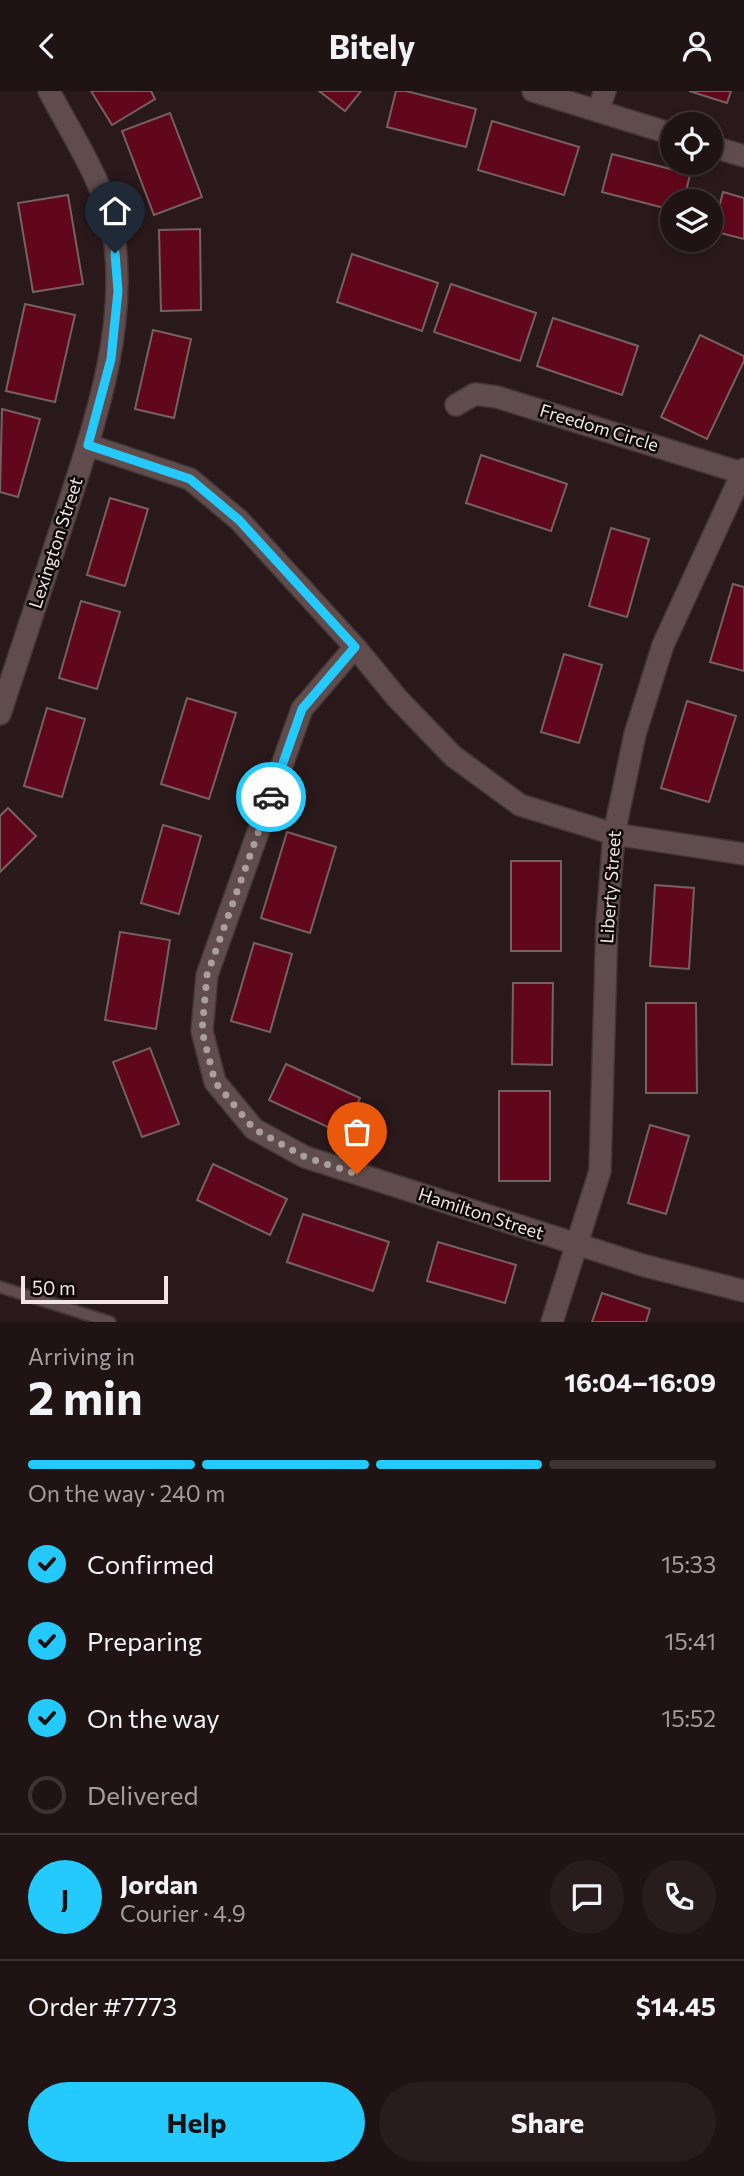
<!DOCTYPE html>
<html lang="en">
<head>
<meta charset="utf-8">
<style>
	body { margin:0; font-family:Commissioner,sans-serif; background:#281c1d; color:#f1f3f6; height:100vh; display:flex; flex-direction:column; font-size:26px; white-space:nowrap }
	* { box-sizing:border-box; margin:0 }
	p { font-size:23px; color:#a29ea0 }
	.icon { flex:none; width:38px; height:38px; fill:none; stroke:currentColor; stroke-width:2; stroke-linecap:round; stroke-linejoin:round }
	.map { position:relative; height:1231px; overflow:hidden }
	.sheet { display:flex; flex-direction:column; background:#201314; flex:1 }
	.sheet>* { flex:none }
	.fabs { position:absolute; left:660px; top:21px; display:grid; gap:14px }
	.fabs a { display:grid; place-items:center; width:63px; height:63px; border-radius:50%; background:#201314; box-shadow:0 4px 10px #0003,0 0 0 2px #3d3234; font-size:35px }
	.scale { position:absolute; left:21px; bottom:18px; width:147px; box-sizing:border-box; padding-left:7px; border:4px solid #f1e5e5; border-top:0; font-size:19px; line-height:24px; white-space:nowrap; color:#f1e5e5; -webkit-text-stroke:5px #0e0707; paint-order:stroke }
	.pin { position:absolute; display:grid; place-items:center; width:60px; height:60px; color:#fff; margin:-72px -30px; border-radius:50% 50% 50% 0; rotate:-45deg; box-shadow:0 0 7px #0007 }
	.pin .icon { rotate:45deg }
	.courier { position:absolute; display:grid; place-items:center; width:70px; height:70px; margin:-35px; border:5px solid #24c9fe; border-radius:50%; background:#fff; color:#222; box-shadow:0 2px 9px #0007 }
	.head em { font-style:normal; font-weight:700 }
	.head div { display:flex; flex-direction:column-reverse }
	.head { display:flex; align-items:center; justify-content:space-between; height:119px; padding:0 28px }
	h1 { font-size:46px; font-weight:700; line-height:52px }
	.bar { display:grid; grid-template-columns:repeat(4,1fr); gap:10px 7px; align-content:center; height:84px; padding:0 28px }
	.bar i { height:9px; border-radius:5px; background:#3d3234 }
	.bar .selected { background:#24c9fe }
	.bar p { grid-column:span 4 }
	.line { display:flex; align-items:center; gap:18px; padding:0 28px; border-top:2px solid #3d3234 }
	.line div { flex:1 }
	.round { display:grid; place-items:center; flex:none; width:74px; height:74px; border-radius:37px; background:#281c1d }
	ol { padding:0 28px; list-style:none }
	li { display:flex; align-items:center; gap:21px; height:77px }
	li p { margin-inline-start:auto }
	li .icon { padding:7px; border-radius:50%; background:#24c9fe; color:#111; stroke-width:4 }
	li:last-child { color:#a29ea0 }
	li i { width:38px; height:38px; border:4px solid #3d3234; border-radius:50% }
	.button { display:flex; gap:14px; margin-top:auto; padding:14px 28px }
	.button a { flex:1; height:80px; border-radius:42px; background:#24c9fe; color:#111; font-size:28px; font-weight:700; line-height:80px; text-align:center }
	.button a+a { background:#281c1d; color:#f1f3f6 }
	header { display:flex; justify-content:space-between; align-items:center; height:91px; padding:0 28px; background:#201314; font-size:32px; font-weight:700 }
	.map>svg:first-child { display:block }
	.building { fill:#60071b; stroke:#766161; stroke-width:2 }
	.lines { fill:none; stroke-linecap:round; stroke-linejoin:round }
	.service-casing { stroke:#433636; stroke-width:14 }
	.minor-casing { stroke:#433636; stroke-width:24 }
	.service { stroke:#604c4d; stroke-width:10 }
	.minor { stroke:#604c4d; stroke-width:21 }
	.done { stroke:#ab9e9e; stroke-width:7; stroke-dasharray:0 12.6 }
	.route { stroke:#24c9fe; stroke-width:9 }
	.labels { text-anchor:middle; stroke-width:5; stroke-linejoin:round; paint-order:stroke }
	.street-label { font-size:18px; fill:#f1e5e5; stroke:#0e0707 }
</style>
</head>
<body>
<header><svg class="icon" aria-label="back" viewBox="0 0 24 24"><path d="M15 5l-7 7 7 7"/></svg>Bitely<svg class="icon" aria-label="person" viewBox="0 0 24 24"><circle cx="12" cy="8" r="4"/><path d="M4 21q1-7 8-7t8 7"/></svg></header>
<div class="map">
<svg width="744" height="1231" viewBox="0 0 744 1231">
	<rect width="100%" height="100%" fill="#2a191a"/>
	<!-- building -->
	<g class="building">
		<path d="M91,0h60l4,8 -43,26z"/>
		<path d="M319,0h42l-16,20z"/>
		<path d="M396,0h10l70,18 -10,38 -79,-20z"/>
		<path d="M689,0h42l-4,12z"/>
		<path d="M170,22l32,84 -48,18 -32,-84z"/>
		<path d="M492,30l87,26 -15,48 -86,-25z"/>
		<path d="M612,63l78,20 -6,27h-12v9l-70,-18z"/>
		<path d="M723,101l21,6v41l-31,-8z"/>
		<path d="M68,104l15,89 -50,8 -15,-89z"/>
		<path d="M200,138l1,81 -40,1 -2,-81z"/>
		<path d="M352,163l86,29 -16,48 -85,-29z"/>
		<path d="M451,193l85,29 -16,48 -86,-29z"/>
		<path d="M25,213l50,11 -20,87 -49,-11z"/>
		<path d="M553,227l85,28 -16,49 -85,-29z"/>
		<path d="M153,239l38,9 -17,79 -39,-9z"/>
		<path d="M700,244l44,21v5l-37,78 -46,-22z"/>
		<path d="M2,318l38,10 -22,78 -18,-5z"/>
		<path d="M481,364l86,29 -16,47 -85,-28z"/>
		<path d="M110,407l38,11 -23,77 -38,-11z"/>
		<path d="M611,437l38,11 -22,78 -38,-11z"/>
		<path d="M733,493l11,3v84l-34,-9z"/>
		<path d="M81,510l39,11 -23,77 -38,-11z"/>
		<path d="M564,563l38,11 -23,78 -38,-11z"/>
		<path d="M187,607l49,15 -27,86 -48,-15z"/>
		<path d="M687,610l49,15 -27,86 -48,-14z"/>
		<path d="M47,617l38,11 -23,78 -38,-11z"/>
		<path d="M8,717l28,28 -36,36v-56z"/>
		<path d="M163,734l38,11 -22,78 -38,-11z"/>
		<path d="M287,741l49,15 -26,86 -49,-15z"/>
		<rect x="511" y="770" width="50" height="90"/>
		<path d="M655,794l39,3 -5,81 -39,-3z"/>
		<path d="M120,841l50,8 -14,89 -51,-9z"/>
		<path d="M254,852l38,11 -22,78 -39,-11z"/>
		<path d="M513,892h40l-1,82 -40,-1z"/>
		<path d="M646,912h50l1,90h-51z"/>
		<path d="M150,957l29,76 -37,13 -29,-75z"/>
		<path d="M286,973l74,34 -17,36 -74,-34z"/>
		<rect x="499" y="1000" width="51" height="90"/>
		<path d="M650,1034l39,11 -23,78 -38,-11z"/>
		<path d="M213,1073l74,35 -17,36 -73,-35z"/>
		<path d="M303,1123l86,28 -16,49 -86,-29z"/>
		<path d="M438,1151l78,23 -11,38 -78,-22z"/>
		<path d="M602,1202l48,16 -4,13h-54z"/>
	</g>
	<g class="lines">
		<defs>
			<path id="service" d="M0,1196l110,35"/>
			<g id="minor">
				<path d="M533,0l139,43"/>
				<path d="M598,20l7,-20"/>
				<path d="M710,55l34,10"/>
				<path d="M456,314l19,-11 22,3 245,76"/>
				<path d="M88,354l102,34 49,41 116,127 42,51 56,58 67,49 94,29 130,20"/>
				<path d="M355,556l-53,62 -95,266 -5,56 13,51 39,47 51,28 337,108 102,26"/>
				<path d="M0,623c21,-64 42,-128 63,-192 29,-92 65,-188 51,-286 -7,-49 -42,-101 -65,-145"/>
				<path d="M552,1231l48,-151 7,-249 7,-88 21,-100 28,-89 81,-176"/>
			</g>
		</defs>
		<!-- service casing -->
		<use href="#service" class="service-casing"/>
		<!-- minor casing -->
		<use href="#minor" class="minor-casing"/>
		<!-- service -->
		<use href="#service" class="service"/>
		<!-- minor -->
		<use href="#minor" class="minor"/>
	</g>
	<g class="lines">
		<!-- done -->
		<path class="done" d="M271,706l-64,178 -5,56 13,51 39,47 51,28 52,17"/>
		<!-- route -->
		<path class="route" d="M115,162l3,38 -7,68 -23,86 102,34 49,41 116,127 -53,62 -31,88"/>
	</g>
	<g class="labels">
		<!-- street labels -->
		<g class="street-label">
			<text transform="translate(599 337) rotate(17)" y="6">Freedom Circle</text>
			<text transform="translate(56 452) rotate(-72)" y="6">Lexington Street</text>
			<text transform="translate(611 796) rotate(-86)" y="6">Liberty Street</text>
			<text transform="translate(481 1123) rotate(18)" y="6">Hamilton Street</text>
		</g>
	</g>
</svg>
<div class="fabs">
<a><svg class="icon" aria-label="locate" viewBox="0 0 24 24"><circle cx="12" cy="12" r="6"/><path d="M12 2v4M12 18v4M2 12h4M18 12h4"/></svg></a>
<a><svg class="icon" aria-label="layers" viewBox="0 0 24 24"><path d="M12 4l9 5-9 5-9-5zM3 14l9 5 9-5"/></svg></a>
</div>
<div class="scale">50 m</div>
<div class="pin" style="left:357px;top:1083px;background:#ea580c"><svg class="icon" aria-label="bag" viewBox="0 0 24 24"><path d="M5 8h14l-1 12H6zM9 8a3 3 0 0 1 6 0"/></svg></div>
<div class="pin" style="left:115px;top:162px;background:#1f2937"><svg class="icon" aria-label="home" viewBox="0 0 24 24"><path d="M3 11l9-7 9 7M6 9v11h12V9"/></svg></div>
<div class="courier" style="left:271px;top:706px"><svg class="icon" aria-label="car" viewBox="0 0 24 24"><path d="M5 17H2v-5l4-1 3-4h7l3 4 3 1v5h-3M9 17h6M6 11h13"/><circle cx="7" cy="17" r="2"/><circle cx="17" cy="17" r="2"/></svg></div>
</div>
<section class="sheet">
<div class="head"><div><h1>2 min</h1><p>Arriving in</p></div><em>16:04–16:09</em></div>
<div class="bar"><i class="selected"></i><i class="selected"></i><i class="selected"></i><i></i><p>On the way · 240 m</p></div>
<ol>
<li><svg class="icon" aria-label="check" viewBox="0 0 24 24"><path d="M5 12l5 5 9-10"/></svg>Confirmed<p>15:33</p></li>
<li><svg class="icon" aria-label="check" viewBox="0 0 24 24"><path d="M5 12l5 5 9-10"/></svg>Preparing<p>15:41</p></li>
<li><svg class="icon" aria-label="check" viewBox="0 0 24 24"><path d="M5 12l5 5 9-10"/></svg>On the way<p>15:52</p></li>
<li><i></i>Delivered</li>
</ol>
<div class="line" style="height:126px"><b class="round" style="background:#24c9fe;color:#111">J</b><div><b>Jordan</b><p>Courier · 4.9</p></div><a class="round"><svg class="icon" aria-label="chat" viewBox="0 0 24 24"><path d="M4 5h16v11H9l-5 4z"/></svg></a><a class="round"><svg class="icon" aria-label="phone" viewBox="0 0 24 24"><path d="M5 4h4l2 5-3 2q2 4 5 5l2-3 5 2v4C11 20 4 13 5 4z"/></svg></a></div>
<div class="line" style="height:91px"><div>Order #7773</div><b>$14.45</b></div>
<div class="button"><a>Help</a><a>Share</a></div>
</section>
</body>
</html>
